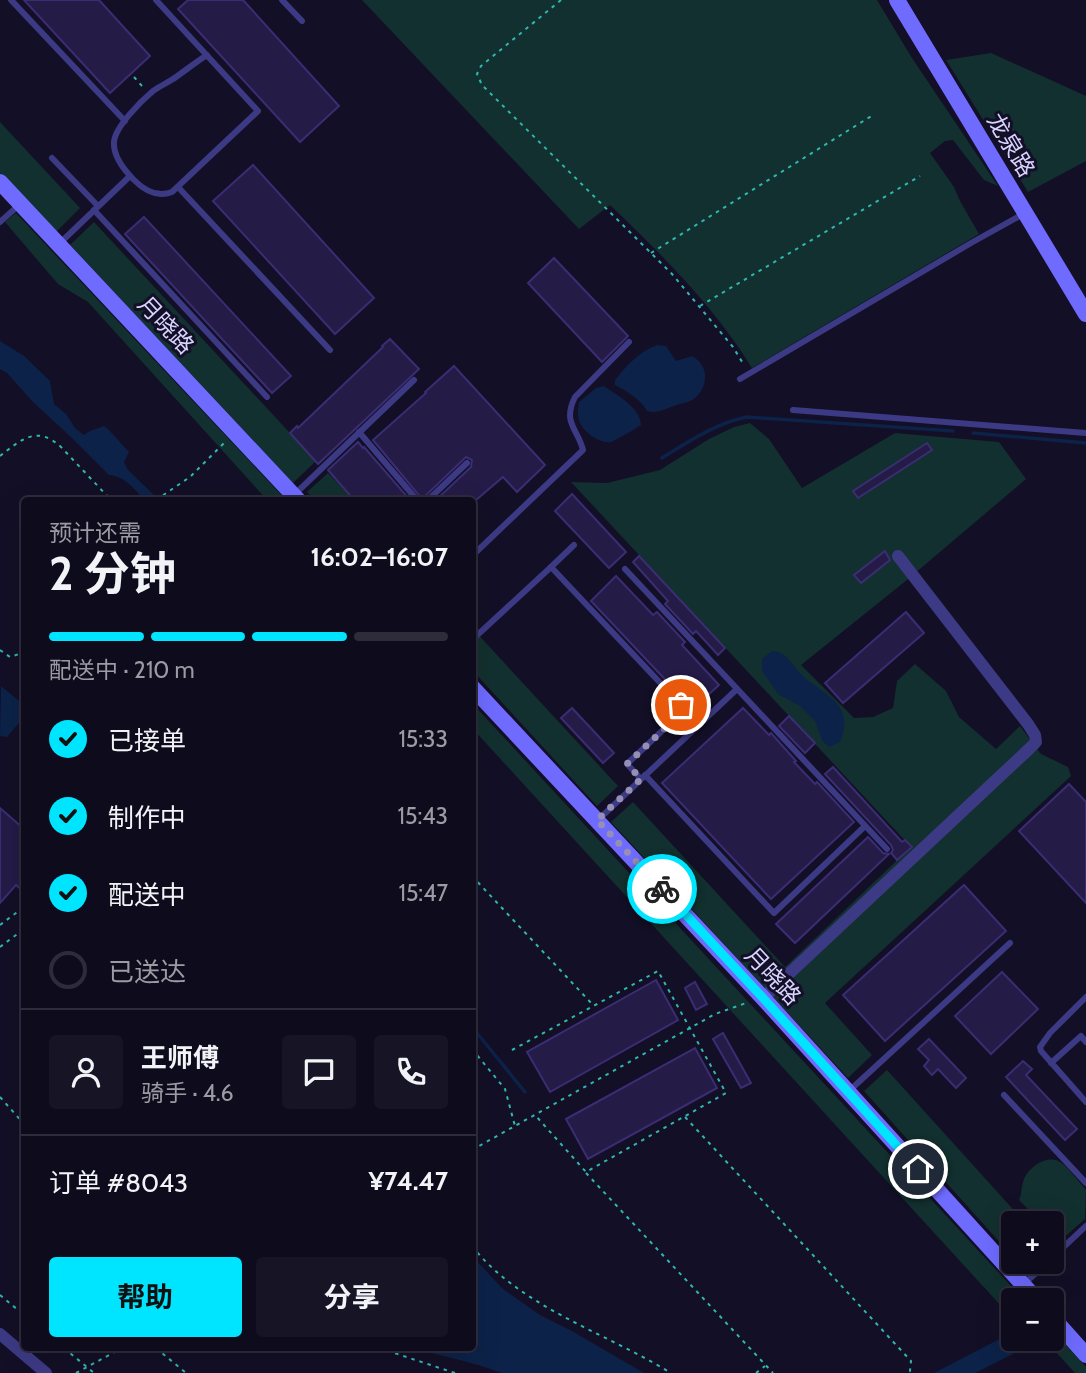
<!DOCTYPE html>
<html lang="zh">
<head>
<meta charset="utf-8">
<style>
	body { margin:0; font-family:Cabin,"Noto Sans SC",sans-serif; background:#171425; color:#f1f3f6; height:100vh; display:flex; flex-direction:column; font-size:26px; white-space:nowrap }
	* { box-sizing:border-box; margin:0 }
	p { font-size:23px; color:#9b9ba3 }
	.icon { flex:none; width:38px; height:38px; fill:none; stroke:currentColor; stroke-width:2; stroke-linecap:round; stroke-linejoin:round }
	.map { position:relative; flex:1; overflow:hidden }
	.panel { position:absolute; left:21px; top:497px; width:455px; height:854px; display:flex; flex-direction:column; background:#0e0b1c; border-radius:7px; box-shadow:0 7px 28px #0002,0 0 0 2px #2e2b3b }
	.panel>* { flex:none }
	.buttons { position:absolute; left:1001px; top:1211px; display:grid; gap:14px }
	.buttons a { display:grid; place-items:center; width:63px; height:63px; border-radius:7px; background:#0e0b1c; box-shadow:0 7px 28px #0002,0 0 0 2px #2e2b3b; font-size:35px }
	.pin { position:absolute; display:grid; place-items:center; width:60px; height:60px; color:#fff; margin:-30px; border:4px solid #fff; border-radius:50%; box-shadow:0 2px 7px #0007 }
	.courier { position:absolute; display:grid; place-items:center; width:70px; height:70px; margin:-35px; border:5px solid #00e5ff; border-radius:50%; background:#fff; color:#222; box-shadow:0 2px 9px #0007 }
	.head em { font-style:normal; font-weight:700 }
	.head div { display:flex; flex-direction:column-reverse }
	.head { display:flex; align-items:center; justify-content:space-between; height:119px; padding:0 28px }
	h1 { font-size:46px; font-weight:700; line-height:52px }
	.bar { display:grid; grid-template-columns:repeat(4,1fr); gap:10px 7px; align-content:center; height:84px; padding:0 28px }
	.bar i { height:9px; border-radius:5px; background:#2e2b3b }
	.bar .active { background:#00e5ff }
	.bar p { grid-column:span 4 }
	.line { display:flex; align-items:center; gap:18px; padding:0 28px; border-top:2px solid #2e2b3b }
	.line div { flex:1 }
	.round { display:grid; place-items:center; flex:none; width:74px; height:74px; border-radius:7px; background:#171425 }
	ol { padding:0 28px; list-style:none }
	li { display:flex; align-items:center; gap:21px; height:77px }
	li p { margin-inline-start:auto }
	li .icon { padding:7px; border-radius:50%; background:#00e5ff; color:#111; stroke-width:4 }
	li:last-child { color:#9b9ba3 }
	li i { width:38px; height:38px; border:4px solid #2e2b3b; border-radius:50% }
	.primary-button { display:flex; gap:14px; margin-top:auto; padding:14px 28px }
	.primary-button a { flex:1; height:80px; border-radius:7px; background:#00e5ff; color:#111; font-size:28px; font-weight:700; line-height:80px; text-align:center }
	.primary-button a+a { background:#171425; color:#f1f3f6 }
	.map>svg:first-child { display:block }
	.green { fill:#12302f }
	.water { fill:#0c2248 }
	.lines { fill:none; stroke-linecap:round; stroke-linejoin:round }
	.stream { stroke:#0c2248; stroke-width:3.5 }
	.building { fill:#241b47; stroke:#3b2d73; stroke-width:2 }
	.path { stroke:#2fb8b0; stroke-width:2; stroke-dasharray:3.5 5; stroke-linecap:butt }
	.lane { stroke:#3d3a85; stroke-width:6 }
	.street { stroke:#3d3a85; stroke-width:12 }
	.secondary { stroke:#6f6bff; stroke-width:16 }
	.done { stroke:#948fb3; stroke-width:7; stroke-dasharray:0 12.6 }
	.route { stroke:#00e5ff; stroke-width:9 }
	.labels { text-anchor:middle; stroke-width:6; stroke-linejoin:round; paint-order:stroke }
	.street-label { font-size:23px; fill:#d9d4ff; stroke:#130f26 }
</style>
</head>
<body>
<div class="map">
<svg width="1086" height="1373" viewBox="0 0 1086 1373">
	<rect width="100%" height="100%" fill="#130f26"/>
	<!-- green -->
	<g class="green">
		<path d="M362,0h515l35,58 86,128 -14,-6 -31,-40 -8,1 -15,12 24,34 6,14 19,33 -227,134c-38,-62 -90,-113 -142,-163l-31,24z"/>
		<path d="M991,53l95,43v65l-58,31 -82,-132z"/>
		<path d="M0,122l80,86 -24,24 -56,-59z"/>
		<path d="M16,213l270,287h-19l-179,-198 -30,-18 -53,-62z"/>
		<path d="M94,222l222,239 -23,22 -223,-238z"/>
		<path d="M750,423l19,16 33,49 93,-55 104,9 27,37 -119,101 -106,85 53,53 19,-1 20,-9 4,-27 18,-17 31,27 13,26 37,32 24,-23 21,28 27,13 3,9 -246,227 47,52 -24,23 -237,-256 22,-20 152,165 126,-120 -340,-365 36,1 53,-13 49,-31 25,-12z"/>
		<path d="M328,473l26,27h-39l-8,-8z"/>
		<path d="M473,629l145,157 -21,20 -124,-135z"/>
		<path d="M473,704l551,596h-11v19l-540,-590z"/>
		<path d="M887,1070l133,147 8,-8 -9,-9c3,-7 2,-14 5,-21 5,-12 23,-25 36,-17 6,3 21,22 26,28l-1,29 -33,29v-25h-39v34l-149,-166z"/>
		<path d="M1052,1330l34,37v6h-11l-31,-34h8z"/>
	</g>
	<!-- water -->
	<g class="water">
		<path d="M0,341l24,15 26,25 4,23 12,10 9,14 9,7 6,-4 14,-5 4,3 21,23 -5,10 4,8 27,26 -5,4h-6c-9,-11 -20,-24 -35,-25l-37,-37 -38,-35 -27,-30 -7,-4z"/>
		<path d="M657,345l9,1 10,15 16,-5c17,9 17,30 3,42 -6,5 -14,5 -21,8 -10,3 -16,8 -27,5 -7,-12 -19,-19 -32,-26v-5c11,-14 25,-29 42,-35z"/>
		<path d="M604,386c14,10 36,21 37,39 -2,2 -27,16 -30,17 -12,2 -29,-11 -32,-22 -2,-5 -1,-12 0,-18l17,-14z"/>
		<path d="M772,651c16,1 18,12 28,22 22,22 57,30 40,69l-10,5 -7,-5 -8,-21 -15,-15 -22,-12 -16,-23v-12z"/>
		<path d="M1,686l23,19v12l-17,20 -7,-1z"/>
		<path d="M473,1257l30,32 37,26 32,16 72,42h-142c-28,-11 -59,-16 -87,-25h57z"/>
		<path d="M1013,1332v7h16l4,5 -58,29h-41z"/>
	</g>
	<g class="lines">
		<!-- stream -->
		<g class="stream">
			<path d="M973,433l113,10"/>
			<path d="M662,458c26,-16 54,-35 85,-41l206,14"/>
			<path d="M472,1027l53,65"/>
		</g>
	</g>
	<!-- building -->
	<g class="building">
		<path d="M24,0h75l51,56 -40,37z"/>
		<path d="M188,0h55l96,106 -39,36 -122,-133z"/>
		<path d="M253,165l121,133 -39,36 -122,-133z"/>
		<path d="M144,217l147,159 -19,17 -147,-159z"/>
		<path d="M554,258l74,78 -26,26 -74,-79z"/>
		<path d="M390,339l29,30 -101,95 -28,-31 7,-7 1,2 85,-81 -1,-1z"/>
		<path d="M454,366l91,99 -28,27 -14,-15 -27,23h-40l35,-33 1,-7 -6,-3 -44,42 -49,-59 53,-47 -1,-1z"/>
		<path d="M358,442l5,6 1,-1 46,53h-56l-26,-30z"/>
		<path d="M927,443l5,7 -74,48 -5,-7z"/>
		<path d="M572,494l54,58 -17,16 -54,-57z"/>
		<path d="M885,551l5,9 -29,23 -7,-8z"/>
		<path d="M639,556l86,92 -7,7 -22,-24 -3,3 -28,-30 3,-3 -35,-39z"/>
		<path d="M616,576l37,39 4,-3 28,30 -3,3 37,40 -26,24 -102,-108z"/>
		<path d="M906,612l18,21 -81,70 -18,-20z"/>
		<path d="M572,708l42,45 -11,10 -42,-45z"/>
		<path d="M743,708l26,27 2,-2 25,28 -2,1 21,22 2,-2 37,40 -83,77 -109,-116z"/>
		<path d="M789,716l26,27 -10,10 -26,-27z"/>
		<path d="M833,767l69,75 3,-2 7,7 -15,13 -6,-7 2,-3 -2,-5 -66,-71z"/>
		<path d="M1069,784l17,18v101l-67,-72z"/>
		<path d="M0,808l24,21v63l-8,-7 -16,18z"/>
		<path d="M868,837l15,16 6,1 -94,89 -19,-19z"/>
		<path d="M964,885l42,46 -121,110 -42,-46z"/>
		<path d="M1002,972l36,37 -47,45 -36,-38z"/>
		<path d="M656,980l22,40 -128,72 -23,-40z"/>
		<path d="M695,982l12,22 -11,6 -11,-22z"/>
		<path d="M723,1033l28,50 -10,5 -28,-49z"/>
		<path d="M929,1039l37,39 -10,10 -18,-19 -6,6 -8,-9 5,-6 -11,-11z"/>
		<path d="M695,1048l22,40 -129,71 -22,-40z"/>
		<path d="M1023,1061l9,8 -6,6 51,54 -12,11 -59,-63z"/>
	</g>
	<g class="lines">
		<!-- path -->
		<g class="path">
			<path d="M561,0l-80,66 -4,8 5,11 190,189 61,73 11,18"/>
			<path d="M134,77l8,9"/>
			<path d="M651,253l222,-138"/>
			<path d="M700,306l220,-130"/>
			<path d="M0,456c22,-17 37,-31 61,-9l50,53"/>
			<path d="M156,500l34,-23 34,-34"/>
			<path d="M0,650l10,7 9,-3 5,-5"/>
			<path d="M472,876l121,129"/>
			<path d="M0,925l24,-18"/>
			<path d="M0,947l24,-18"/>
			<path d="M472,1049l33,40 10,37"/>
			<path d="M512,1050l146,-79 68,122 -140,79 -51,-57"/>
			<path d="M0,1097l24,27"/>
			<path d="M685,1117l226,244 -1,10 -3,2"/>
			<path d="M472,1150l243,-136 34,-12"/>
			<path d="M586,1173l187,200"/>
			<path d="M472,1246c48,61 134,87 199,127"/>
			<path d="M0,1295l24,20"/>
			<path d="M64,1348l30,25"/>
			<path d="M156,1348l30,25"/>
			<path d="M379,1348l76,25"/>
			<path d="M76,1373l46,-25"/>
			<path d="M756,1373l9,-7"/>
		</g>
		<!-- lane -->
		<g class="lane">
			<path d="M11,0l114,121"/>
			<path d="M156,0l102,111 -86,81c-15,6 -28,-2 -38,-12 -9,-9 -21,-24 -20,-38 1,-15 27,-41 39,-51 7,-5 16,-9 23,-14 10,-7 20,-15 31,-22"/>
			<path d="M282,0l20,21"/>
			<path d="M52,158l46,48"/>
			<path d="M178,187l152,163"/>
			<path d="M94,210l173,187"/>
			<path d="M0,222l19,-17"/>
			<path d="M60,243l70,-67"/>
			<path d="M740,379l231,-136 54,-30"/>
			<path d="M793,410l293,23"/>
			<path d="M359,432l58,68"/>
			<path d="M295,494l119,-114"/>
			<path d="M428,500l39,-37"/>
			<path d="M574,545l-23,22 130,138 1,7 -55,52 14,15"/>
			<path d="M472,556l111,-106c-5,-21 -21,-27 -8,-53l54,-55"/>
			<path d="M625,569l262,280"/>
			<path d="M472,640l79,-73"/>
			<path d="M645,775l129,138 91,-87"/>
			<path d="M599,819l138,-130"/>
			<path d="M1086,997l-36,36 -10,14 1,4 45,51"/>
			<path d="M1051,1063l30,-27 5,6"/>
			<path d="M849,1091l161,-148"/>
			<path d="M1004,1095l82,88"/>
			<path d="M1052,1258l34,-32"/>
			<path d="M1024,1284l24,-22"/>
		</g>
		<!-- street -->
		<g class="street">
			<path d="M763,998l265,-248 8,-8 -1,-7 -7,-11 -130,-168"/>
			<path d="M0,1334l46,39"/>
		</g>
		<!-- secondary -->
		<g class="secondary">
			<path d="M897,0l189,314"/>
			<path d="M0,182l298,318"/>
			<path d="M472,687l291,311 274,302"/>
			<path d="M1052,1317l34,38"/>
		</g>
	</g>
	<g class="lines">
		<!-- done -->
		<path class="done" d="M662,889l-65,-69 44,-41 -14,-15 55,-52 -1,-7"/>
		<!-- route -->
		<path class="route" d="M662,889l101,109 155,171"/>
	</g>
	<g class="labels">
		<!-- street labels -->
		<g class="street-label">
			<text transform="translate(1011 145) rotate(59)" y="8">龙泉路</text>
			<text transform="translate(166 325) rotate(47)" y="8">月晓路</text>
			<text transform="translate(773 976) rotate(47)" y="8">月晓路</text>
		</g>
	</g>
</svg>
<div class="buttons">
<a>+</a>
<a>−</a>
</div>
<div class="pin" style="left:681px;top:705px;background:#ea580c"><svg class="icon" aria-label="bag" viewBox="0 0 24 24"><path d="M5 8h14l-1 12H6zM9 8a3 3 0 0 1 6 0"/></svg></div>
<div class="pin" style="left:918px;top:1169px;background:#1f2937"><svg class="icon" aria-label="home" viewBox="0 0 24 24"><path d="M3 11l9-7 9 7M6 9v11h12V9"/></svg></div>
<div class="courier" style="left:662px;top:889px"><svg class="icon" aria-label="bike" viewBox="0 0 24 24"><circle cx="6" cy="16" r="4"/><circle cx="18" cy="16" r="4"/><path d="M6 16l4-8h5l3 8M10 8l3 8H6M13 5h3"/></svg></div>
<section class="panel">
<div class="head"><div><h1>2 分钟</h1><p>预计还需</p></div><em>16:02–16:07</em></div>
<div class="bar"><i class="active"></i><i class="active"></i><i class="active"></i><i></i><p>配送中 · 210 m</p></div>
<ol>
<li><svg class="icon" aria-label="check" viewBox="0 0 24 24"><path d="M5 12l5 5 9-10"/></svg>已接单<p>15:33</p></li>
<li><svg class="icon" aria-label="check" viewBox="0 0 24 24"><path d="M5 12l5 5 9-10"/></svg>制作中<p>15:43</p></li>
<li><svg class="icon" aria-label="check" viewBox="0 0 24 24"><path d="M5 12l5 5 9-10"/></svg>配送中<p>15:47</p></li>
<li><i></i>已送达</li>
</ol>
<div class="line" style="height:126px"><a class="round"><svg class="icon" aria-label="person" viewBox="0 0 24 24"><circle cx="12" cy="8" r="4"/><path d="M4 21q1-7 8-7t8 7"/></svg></a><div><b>王师傅</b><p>骑手 · 4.6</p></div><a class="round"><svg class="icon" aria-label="chat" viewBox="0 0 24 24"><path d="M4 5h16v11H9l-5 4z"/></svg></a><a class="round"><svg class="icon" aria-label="phone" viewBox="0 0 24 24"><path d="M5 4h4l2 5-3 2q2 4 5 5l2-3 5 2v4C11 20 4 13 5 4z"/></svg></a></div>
<div class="line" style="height:91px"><div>订单 #8043</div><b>¥74.47</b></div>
<div class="primary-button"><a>帮助</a><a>分享</a></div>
</section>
</div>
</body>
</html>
